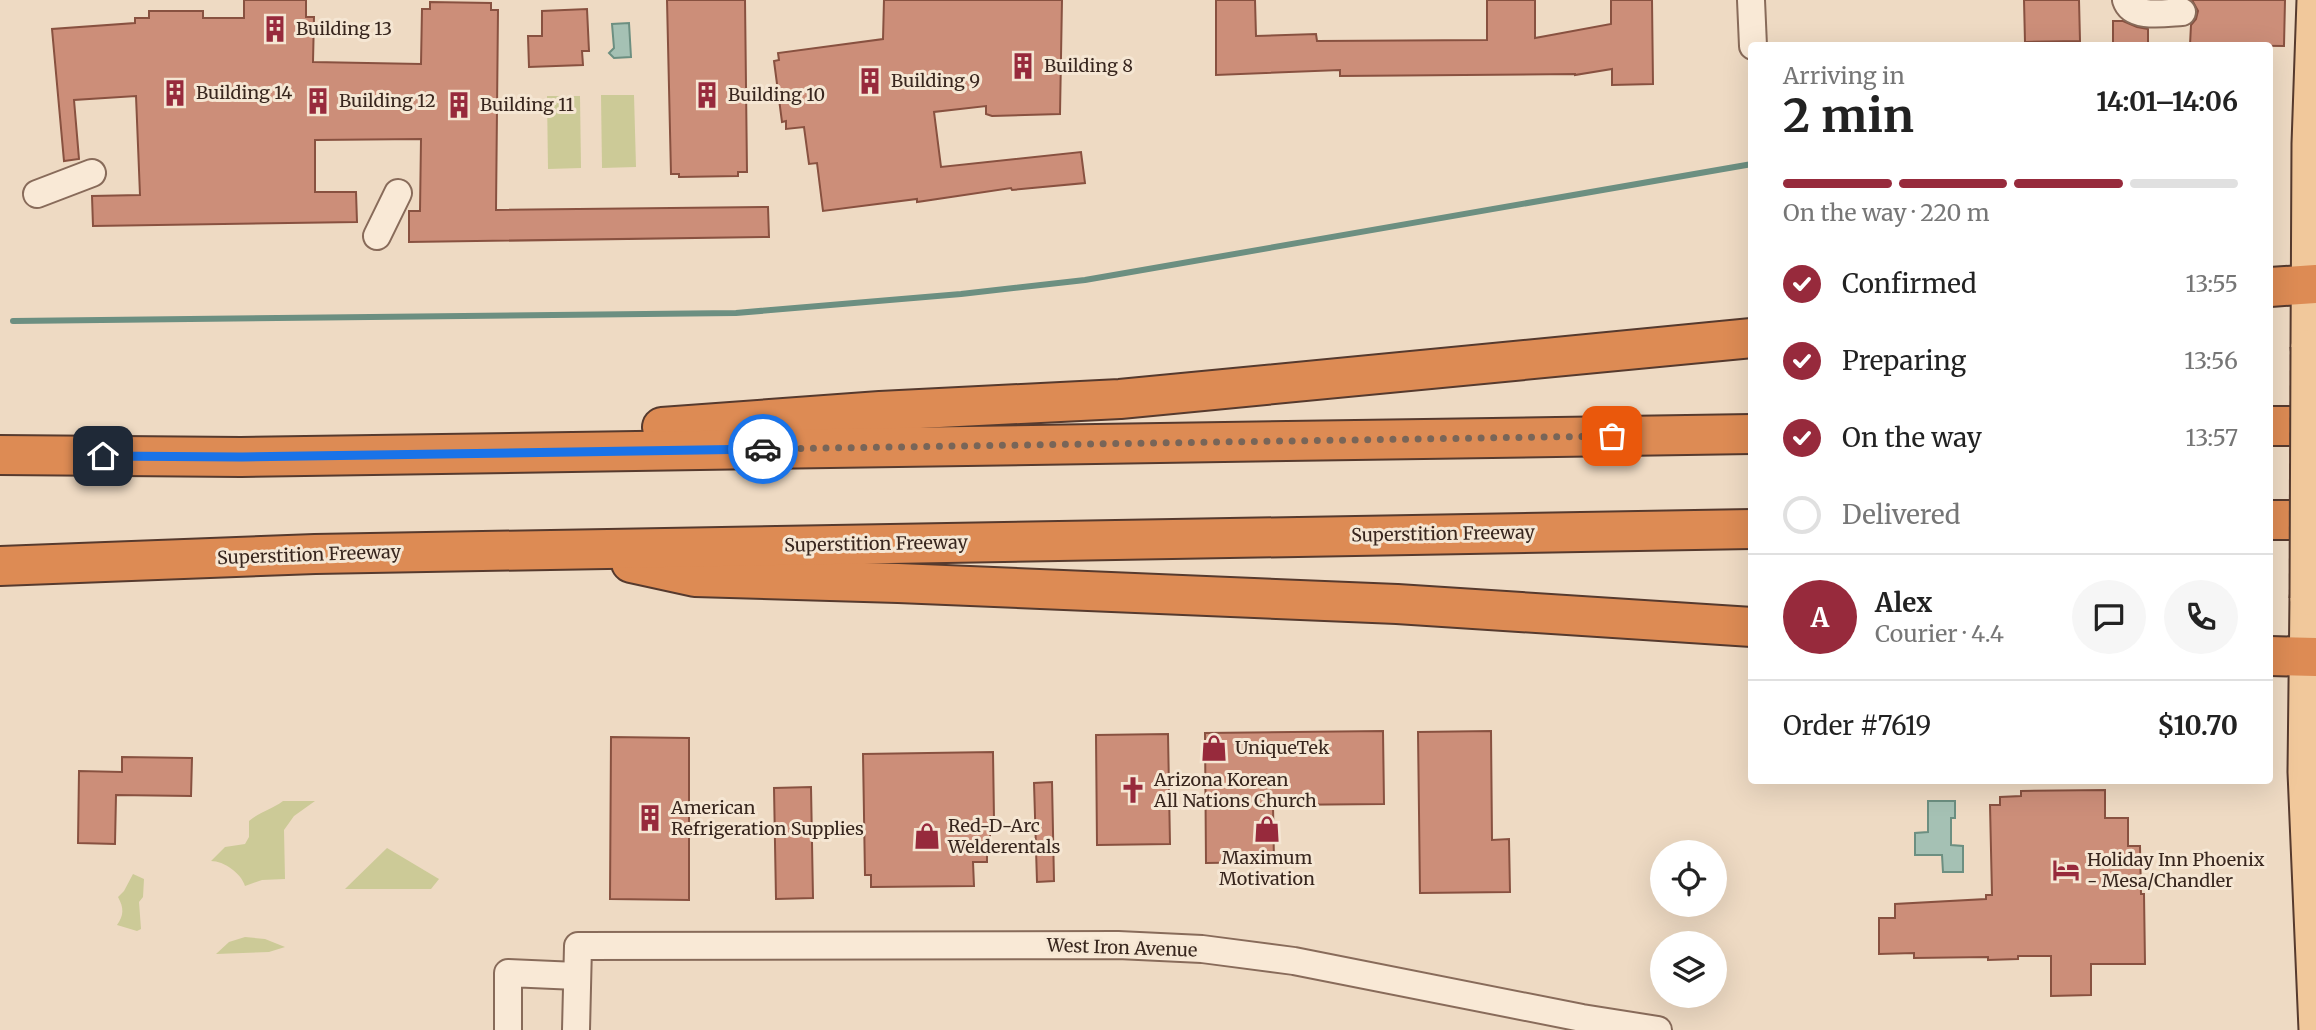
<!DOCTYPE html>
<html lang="en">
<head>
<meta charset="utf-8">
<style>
	body { margin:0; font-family:Merriweather,serif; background:#f6f6f6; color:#222; height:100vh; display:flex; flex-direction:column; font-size:26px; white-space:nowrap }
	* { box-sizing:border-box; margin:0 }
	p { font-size:23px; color:#767676 }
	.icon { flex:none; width:38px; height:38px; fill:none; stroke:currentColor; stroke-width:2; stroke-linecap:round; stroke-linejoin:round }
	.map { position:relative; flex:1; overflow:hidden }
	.panel { position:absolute; left:1748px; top:42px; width:525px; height:742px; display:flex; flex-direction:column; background:#fff; border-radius:7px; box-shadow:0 7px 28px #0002 }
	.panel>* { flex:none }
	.buttons { position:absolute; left:1650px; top:840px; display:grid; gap:14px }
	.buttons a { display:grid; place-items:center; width:77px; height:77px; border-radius:50%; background:#fff; box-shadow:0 7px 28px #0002; font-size:35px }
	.pin { position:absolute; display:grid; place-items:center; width:60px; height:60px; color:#fff; margin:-30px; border-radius:14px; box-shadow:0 4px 10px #0006 }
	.courier { position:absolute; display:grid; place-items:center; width:70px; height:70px; margin:-35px; border:5px solid #1a73e8; border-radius:50%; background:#fff; color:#222; box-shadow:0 2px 9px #0007 }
	.summary em { font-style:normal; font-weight:700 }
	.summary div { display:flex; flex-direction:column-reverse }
	.summary { display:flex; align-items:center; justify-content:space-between; height:119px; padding:0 35px }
	h1 { font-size:46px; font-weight:700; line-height:52px }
	.bar { display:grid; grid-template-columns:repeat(4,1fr); gap:10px 7px; align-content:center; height:84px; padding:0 35px }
	.bar i { height:9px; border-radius:5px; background:#e0e0e0 }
	.bar .on { background:#972a3c }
	.bar p { grid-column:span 4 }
	.line { display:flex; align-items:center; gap:18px; padding:0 35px; border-top:2px solid #e0e0e0 }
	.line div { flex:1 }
	.round { display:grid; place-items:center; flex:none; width:74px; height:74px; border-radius:37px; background:#f6f6f6 }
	ol { padding:0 35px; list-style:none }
	li { display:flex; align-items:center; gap:21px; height:77px }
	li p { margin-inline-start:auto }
	li .icon { padding:7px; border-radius:50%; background:#972a3c; color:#fff; stroke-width:4 }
	li:last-child { color:#767676 }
	li i { width:38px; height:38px; border:4px solid #e0e0e0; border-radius:50% }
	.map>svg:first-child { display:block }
	.green { fill:#ccca97 }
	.water { fill:#a5c1b4; stroke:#6c8f81; stroke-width:2 }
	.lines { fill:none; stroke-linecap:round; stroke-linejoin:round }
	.stream { stroke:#6c8f81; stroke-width:6 }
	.building { fill:#cc8e79; stroke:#885140; stroke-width:2 }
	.minor-casing { stroke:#886b5a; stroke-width:30 }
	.major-casing { stroke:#563a2e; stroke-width:37 }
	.highway-casing { stroke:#563a2e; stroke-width:42 }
	.minor { stroke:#f9e9d6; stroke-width:26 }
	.major { stroke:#f1c89b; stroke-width:33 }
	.highway { stroke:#dd8b54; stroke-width:38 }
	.major-bridge-casing { stroke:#563a2e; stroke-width:37; stroke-linecap:butt }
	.major-bridge { stroke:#f1c89b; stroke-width:33 }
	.done { stroke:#786558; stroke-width:7; stroke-dasharray:0 12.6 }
	.route { stroke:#1a73e8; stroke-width:9 }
	.labels { text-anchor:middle; stroke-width:6; stroke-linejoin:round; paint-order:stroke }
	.poi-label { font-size:18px; fill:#38261e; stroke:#f5e6d3; text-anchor:start }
	.street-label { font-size:18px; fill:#38261e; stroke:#f5e6d3 }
</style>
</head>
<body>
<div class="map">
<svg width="2316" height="1030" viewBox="0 0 2316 1030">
	<rect width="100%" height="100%" fill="#eedac3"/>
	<!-- green -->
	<g class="green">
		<path d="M601,95h33l2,72 -34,1z"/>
		<path d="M547,96h33l1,72 -33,1z"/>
		<path d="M283,801h32l-21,15 -10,14 1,49 -23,1 -17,6c-4,-13 -21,-25 -34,-25l14,-14 20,-3 4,-7v-16c12,-10 22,-11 34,-20z"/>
		<path d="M387,848l52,31 -8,10h-86z"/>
		<path d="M133,874l11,5 -1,18 -4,5 2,27 -4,2 -20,-6c7,-10 7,-17 1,-28l6,-6z"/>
		<path d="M245,937l20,2 20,8 -16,5 -53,2 13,-12z"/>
	</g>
	<!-- water -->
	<g class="water">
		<path d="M629,23l2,34 -17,1 -5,-5 5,-5 -2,-24z"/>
		<path d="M1928,801h27v17h-4v27l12,1v26h-20l-1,-17h-27v-22l13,-1z"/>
	</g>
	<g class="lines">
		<!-- stream -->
		<path class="stream" d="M13,321l723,-8 225,-19 124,-14 667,-116"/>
	</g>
	<!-- building -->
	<g class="building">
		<path d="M244,0h62v17h8l-1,45 108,2 1,-55h8v-7l61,1v7h7l-2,200 272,-3 1,30 -360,5v-31h11l1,-72 -106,1v52h41l1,30 -264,4 -1,-30 48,-1 -4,-99 -62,4 5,59 -15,2 -12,-132 83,-6v-5h14v-7h54v7h41z"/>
		<path d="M667,0h78l2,172h-9v4l-59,1v-3h-8z"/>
		<path d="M884,0h178l-2,114 -68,2 -6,-2v-8l-52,6 7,55 140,-15 4,31 -73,7 -1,-2 -94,14v-3l-94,12 -6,-48 -8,1 -5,-37 -18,2v-8l-4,1 -8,-61 5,-1 -1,-7 105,-14z"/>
		<path d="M1216,0h39l1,36 60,-2 1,7 170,-1v-40h48v38l76,-14v-24h41l1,84 -41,1v-16l-37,6v-1l-235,2v-6l-124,5z"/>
		<path d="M2024,0h55l1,41 -55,1z"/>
		<path d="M2192,0h93l-1,46 -94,-1 1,-20 5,-6 2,-8z"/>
		<path d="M587,9l2,42h-7l1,14 -54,2 -1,-31h14v-25z"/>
		<path d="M2113,21h10l14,6 11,2v17h-35z"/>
		<path d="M1383,731l1,73 -111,1 1,57 -68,1 -1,-130z"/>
		<path d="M1491,731l1,109 17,-1 1,53 -90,1 -2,-161z"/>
		<path d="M1168,734l2,110 -73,1 -1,-110z"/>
		<path d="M611,737l78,1v162l-79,-1z"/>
		<path d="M993,752l1,67h-4v35h-3v8h-14l1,24 -103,1v-12h-6l-2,-121z"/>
		<path d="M122,757l70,1 -1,38 -75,-1 -1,49 -37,-1 1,-72 43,1z"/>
		<path d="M1052,782l2,99 -17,1 -3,-99z"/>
		<path d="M811,787l2,111 -37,1 -2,-111z"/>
		<path d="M2105,790v28h23v28h12l1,48h3l1,70h-54v31l-40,1v-40h-33v3l-30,1v-3l-74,1v-5l-35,1v-36h16v-14l91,-5v-4h6l-2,-90h10v-8l21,-1v-5z"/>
	</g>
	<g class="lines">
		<defs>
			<g id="minor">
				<path d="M1751,0l2,46"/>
				<path d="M2126,0c6,19 39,13 56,12"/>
				<path d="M37,194l55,-21"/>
				<path d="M377,236l21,-43"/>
				<path d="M508,1030v-57l69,3"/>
				<path d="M576,1030l2,-84 540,-1 84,4 92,12 288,57 76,12"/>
			</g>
			<g id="major">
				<path d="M2308,347l1,-203 5,-144"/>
				<path d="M2307,598l-2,174 11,258"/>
			</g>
			<g id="highway">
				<path d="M2270,287l46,-3"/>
				<path d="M2270,426h46"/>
				<path d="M662,427l218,-16 240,-12 632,-61"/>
				<path d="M0,455l241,2 1511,-23"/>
				<path d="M2270,520h46"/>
				<path d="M631,563l64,14 203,6 499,21 355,23"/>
				<path d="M0,566l315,-12 1437,-25"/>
				<path d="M2270,656l46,1"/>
			</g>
		</defs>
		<!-- minor casing -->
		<use href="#minor" class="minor-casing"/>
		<!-- major casing -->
		<use href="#major" class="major-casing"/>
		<!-- highway casing -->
		<use href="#highway" class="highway-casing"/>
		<!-- minor -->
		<use href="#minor" class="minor"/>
		<!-- major -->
		<use href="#major" class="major"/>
		<!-- highway -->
		<use href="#highway" class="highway"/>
		<defs>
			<path id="major-bridge" d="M2307,598l1,-251"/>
		</defs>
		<!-- major-bridge casing -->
		<use href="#major-bridge" class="major-bridge-casing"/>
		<!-- major-bridge -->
		<use href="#major-bridge" class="major-bridge"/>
	</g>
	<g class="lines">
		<!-- done -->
		<path class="done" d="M763,449l849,-13"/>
		<!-- route -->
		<path class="route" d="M103,456l139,1 521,-8"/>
	</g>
	<!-- icons -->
	<defs>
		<symbol id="building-bare" viewBox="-9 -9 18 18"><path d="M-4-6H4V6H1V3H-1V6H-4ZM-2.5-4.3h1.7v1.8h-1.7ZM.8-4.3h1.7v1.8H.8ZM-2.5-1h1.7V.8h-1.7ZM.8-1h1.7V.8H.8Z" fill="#972a3c" stroke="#f5e6d3" stroke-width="2.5" paint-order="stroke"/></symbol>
		<symbol id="shop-bare" viewBox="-9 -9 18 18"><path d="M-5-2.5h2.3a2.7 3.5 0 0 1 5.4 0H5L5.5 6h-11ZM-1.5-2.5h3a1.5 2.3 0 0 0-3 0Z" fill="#972a3c" stroke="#f5e6d3" stroke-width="2.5" paint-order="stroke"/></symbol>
		<symbol id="church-bare" viewBox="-9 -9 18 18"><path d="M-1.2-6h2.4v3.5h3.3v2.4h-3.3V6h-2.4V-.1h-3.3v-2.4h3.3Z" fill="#972a3c" stroke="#f5e6d3" stroke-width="2.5" paint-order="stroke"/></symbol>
		<symbol id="hotel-bare" viewBox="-9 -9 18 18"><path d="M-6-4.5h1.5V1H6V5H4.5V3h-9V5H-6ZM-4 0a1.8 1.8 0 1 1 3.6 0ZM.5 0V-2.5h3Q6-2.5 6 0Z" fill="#972a3c" stroke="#f5e6d3" stroke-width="2.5" paint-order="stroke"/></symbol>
	</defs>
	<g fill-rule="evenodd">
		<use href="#building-bare" x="256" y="10" width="38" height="38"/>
		<use href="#building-bare" x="1004" y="47" width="38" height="38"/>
		<use href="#building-bare" x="851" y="62" width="38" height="38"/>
		<use href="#building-bare" x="156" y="74" width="38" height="38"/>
		<use href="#building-bare" x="688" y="76" width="38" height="38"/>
		<use href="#building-bare" x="299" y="82" width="38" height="38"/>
		<use href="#building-bare" x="440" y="86" width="38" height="38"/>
		<use href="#shop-bare" x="1195" y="729" width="38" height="38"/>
		<use href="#church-bare" x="1114" y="771" width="38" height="38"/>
		<use href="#building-bare" x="631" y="799" width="38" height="38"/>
		<use href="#shop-bare" x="1248" y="810" width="38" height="38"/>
		<use href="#shop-bare" x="908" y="817" width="38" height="38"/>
		<use href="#hotel-bare" x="2047" y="851" width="38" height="38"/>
	</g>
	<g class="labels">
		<!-- poi labels -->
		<g class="poi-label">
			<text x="296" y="35">Building 13</text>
			<text x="1044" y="72">Building 8</text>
			<text x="891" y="87">Building 9</text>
			<text x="196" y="99">Building 14</text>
			<text x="728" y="101">Building 10</text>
			<text x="339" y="107">Building 12</text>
			<text x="480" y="111">Building 11</text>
			<text x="1235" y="754">UniqueTek</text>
			<text x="1154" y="786">Arizona Korean<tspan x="1154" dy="21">All Nations Church</tspan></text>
			<text x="671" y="814">American<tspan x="671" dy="21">Refrigeration Supplies</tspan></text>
			<text x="948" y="832">Red-D-Arc<tspan x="948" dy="21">Welderentals</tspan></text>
			<text x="1267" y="864" text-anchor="middle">Maximum<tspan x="1267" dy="21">Motivation</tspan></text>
			<text x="2087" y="866">Holiday Inn Phoenix<tspan x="2087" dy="21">- Mesa/Chandler</tspan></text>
		</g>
		<!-- street labels -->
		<g class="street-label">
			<text transform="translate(1443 534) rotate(-1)" y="6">Superstition Freeway</text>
			<text transform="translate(876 544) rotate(-1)" y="6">Superstition Freeway</text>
			<text transform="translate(309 555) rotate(-2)" y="6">Superstition Freeway</text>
			<text transform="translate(1122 948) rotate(2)" y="6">West Iron Avenue</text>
		</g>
	</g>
</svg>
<div class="buttons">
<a><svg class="icon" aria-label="locate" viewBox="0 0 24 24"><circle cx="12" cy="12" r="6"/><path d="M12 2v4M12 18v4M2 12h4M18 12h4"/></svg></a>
<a><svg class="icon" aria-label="layers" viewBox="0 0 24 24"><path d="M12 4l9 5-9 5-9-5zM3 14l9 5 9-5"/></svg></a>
</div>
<div class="pin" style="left:1612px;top:436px;background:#ea580c"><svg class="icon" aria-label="bag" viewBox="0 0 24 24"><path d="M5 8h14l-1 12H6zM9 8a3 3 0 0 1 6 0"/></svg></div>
<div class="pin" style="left:103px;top:456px;background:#1f2937"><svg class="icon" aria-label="home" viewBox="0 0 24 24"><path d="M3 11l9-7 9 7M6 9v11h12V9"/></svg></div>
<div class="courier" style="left:763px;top:449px"><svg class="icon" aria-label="car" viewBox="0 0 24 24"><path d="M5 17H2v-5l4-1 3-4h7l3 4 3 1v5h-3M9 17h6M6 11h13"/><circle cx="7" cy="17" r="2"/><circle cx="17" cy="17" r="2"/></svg></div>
<section class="panel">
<div class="summary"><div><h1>2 min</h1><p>Arriving in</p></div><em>14:01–14:06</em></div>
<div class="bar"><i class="on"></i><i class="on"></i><i class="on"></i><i></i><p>On the way · 220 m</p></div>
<ol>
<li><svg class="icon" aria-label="check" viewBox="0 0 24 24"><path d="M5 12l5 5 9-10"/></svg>Confirmed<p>13:55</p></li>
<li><svg class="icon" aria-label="check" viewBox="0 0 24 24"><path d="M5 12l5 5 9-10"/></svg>Preparing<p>13:56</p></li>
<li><svg class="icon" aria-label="check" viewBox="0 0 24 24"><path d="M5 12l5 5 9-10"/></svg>On the way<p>13:57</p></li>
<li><i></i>Delivered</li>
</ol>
<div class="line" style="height:126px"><b class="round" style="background:#972a3c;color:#fff">A</b><div><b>Alex</b><p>Courier · 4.4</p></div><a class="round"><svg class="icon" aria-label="chat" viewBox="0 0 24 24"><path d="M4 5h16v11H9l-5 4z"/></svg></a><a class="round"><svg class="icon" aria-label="phone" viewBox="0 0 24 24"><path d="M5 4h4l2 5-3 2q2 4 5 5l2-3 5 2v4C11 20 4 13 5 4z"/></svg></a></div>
<div class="line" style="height:91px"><div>Order #7619</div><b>$10.70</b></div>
</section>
</div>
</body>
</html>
